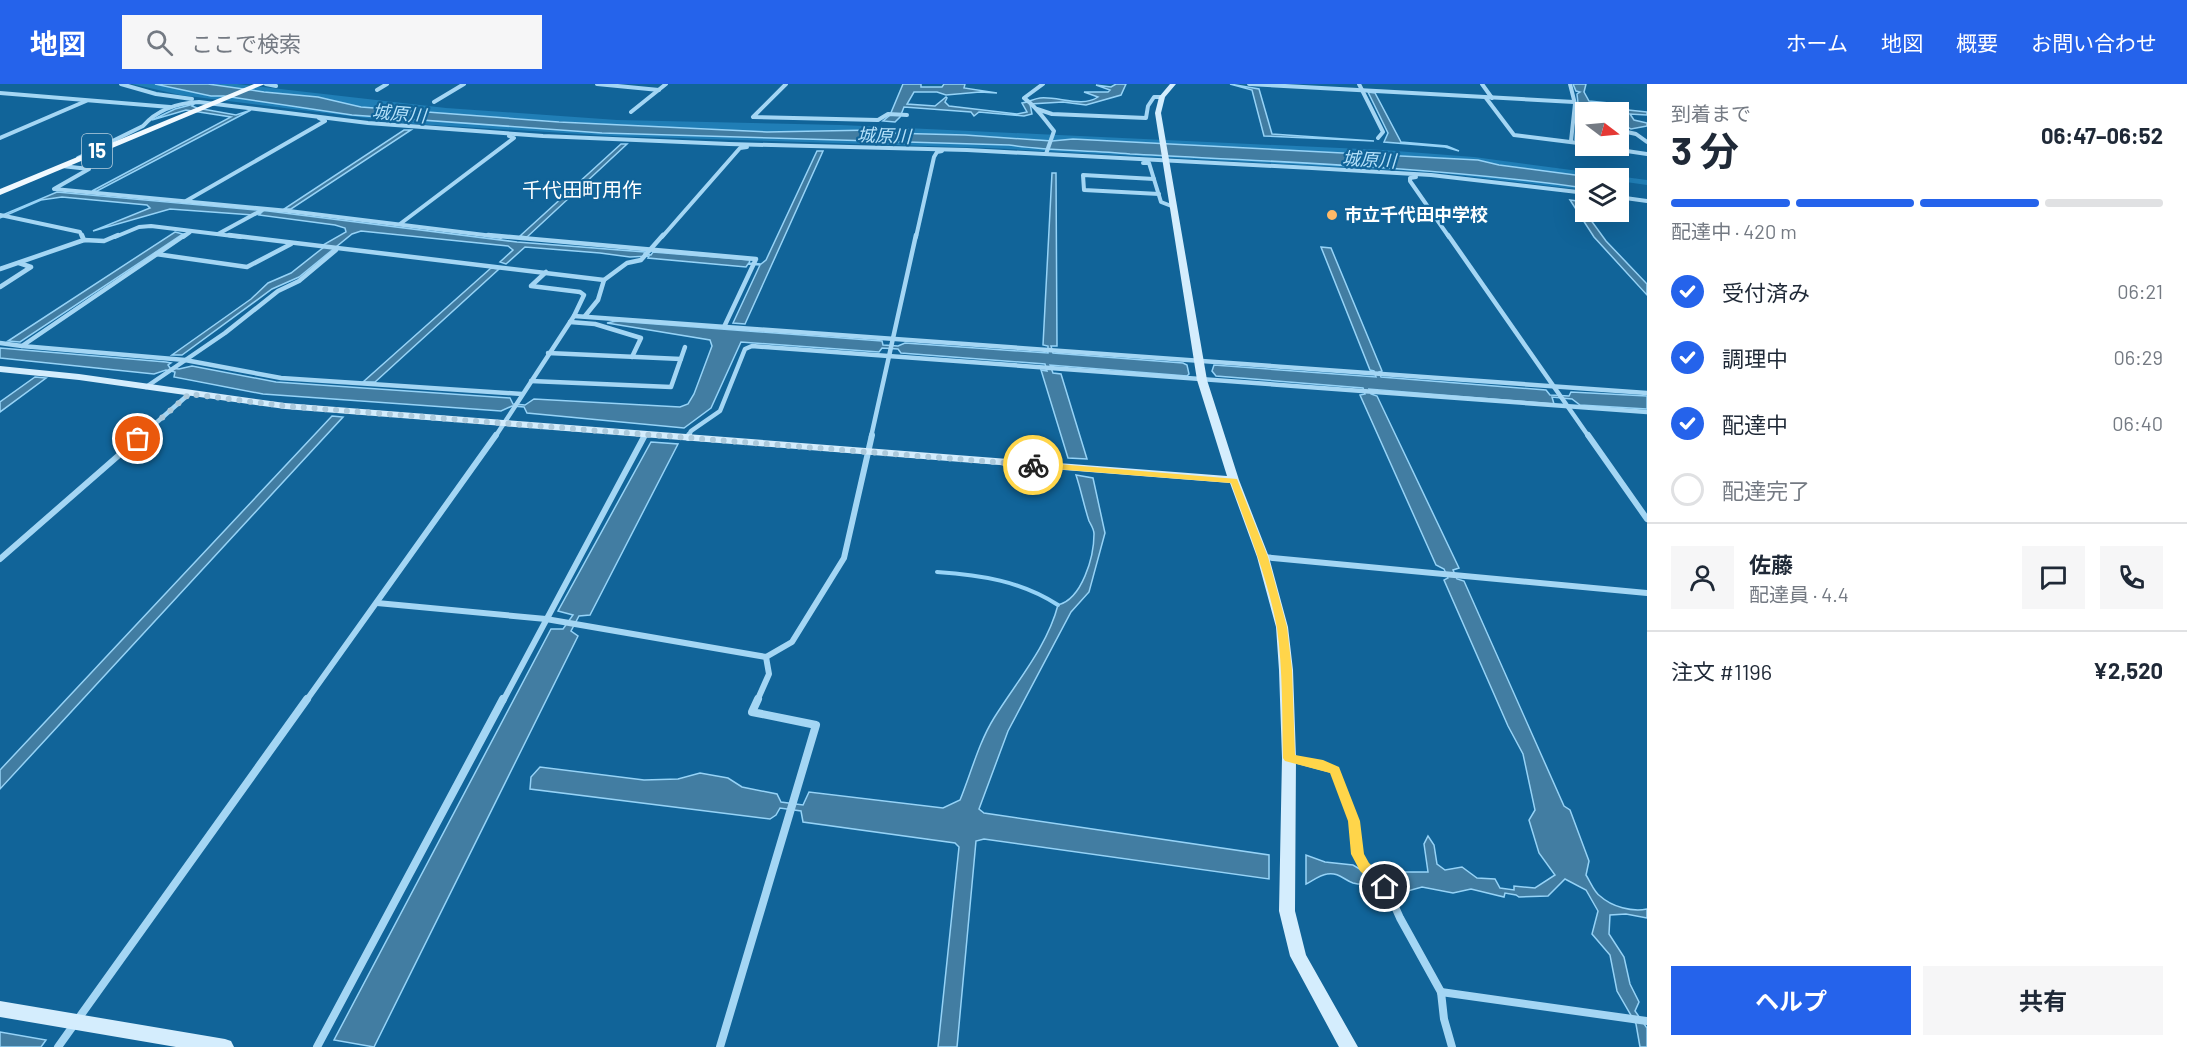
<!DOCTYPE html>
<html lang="ja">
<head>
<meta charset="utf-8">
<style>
	body { margin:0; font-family:Barlow,"Noto Sans JP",sans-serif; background:#f6f6f7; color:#1f2937; height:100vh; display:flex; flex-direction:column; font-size:22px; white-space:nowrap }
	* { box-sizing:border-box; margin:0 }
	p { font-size:20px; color:#747a83 }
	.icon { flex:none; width:33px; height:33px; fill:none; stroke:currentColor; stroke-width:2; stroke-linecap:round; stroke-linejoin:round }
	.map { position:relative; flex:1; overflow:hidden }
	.drawer { display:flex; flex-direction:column; background:#fff; width:540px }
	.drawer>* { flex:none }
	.needle { width:39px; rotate:106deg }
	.buttons { position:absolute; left:1575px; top:18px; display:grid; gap:12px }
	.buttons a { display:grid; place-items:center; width:54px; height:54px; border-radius:0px; background:#fff; box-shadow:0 6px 24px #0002; font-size:30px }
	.pin { position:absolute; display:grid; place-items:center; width:51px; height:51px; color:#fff; margin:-26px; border:3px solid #fff; border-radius:50%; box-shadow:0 2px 6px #0007 }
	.courier { position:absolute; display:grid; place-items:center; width:60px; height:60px; margin:-30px; border:4px solid #ffd54a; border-radius:50%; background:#fff; color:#222; box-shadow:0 2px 8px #0007 }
	.headline em { font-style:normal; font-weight:700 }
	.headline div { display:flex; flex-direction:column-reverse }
	.headline { display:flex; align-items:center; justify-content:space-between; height:102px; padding:0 24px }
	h1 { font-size:39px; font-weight:700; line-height:45px }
	.bar { display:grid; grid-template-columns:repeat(4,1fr); gap:9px 6px; align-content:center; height:72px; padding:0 24px }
	.bar i { height:8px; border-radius:4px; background:#e0e1e3 }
	.bar .on { background:#2563eb }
	.bar p { grid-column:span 4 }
	.line { display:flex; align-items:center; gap:15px; padding:0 24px; border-top:2px solid #e0e1e3 }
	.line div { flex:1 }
	.round { display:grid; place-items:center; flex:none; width:63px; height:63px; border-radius:0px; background:#f6f6f7 }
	ol { padding:0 24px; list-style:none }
	li { display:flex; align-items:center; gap:18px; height:66px }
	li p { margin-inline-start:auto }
	li .icon { padding:6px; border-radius:50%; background:#2563eb; color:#fff; stroke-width:4 }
	li:last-child { color:#747a83 }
	li i { width:33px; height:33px; border:3px solid #e0e1e3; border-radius:50% }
	.action { display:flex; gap:12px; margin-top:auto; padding:12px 24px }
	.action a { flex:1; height:69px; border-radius:0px; background:#2563eb; color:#fff; font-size:24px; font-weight:700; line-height:69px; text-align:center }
	.action a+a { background:#f6f6f7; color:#1f2937 }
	header { display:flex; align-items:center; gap:36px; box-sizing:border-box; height:84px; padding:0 30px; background:#2563eb; color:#fff }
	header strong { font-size:28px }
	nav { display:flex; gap:33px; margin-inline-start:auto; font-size:21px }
	.search { width:420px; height:54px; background:#f6f6f7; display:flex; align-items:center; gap:15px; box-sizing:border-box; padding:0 21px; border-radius:0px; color:#747a83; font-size:22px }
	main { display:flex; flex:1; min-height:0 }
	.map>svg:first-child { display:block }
	.green { fill:#207eb6 }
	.water { fill:#427da2; stroke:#96d3f7; stroke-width:1.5 }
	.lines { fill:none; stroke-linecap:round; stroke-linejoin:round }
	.stream { stroke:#96d3f7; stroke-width:4 }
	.street-far3 { stroke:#a4d6f4; stroke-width:4 }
	.street-far2 { stroke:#a4d6f4; stroke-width:4.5 }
	.street-far1 { stroke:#a4d6f4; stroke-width:6 }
	.street { stroke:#a4d6f4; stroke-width:8 }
	.secondary { fill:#d4edfd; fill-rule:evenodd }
	.primary { fill:#f1f9ff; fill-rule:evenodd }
	.route { fill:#ffd54a }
	.done { stroke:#acc9db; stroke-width:6; stroke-dasharray:0 10.8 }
	.poi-dot { fill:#ffb967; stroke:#116499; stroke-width:2 }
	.labels { text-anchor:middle; stroke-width:4.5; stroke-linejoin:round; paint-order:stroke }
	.far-water-label { font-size:18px; font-style:italic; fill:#b4e1fa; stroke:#116499 }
	.far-poi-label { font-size:18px; font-weight:bold; fill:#fff; stroke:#116499; text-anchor:start }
	.shield { fill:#116499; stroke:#b8d0e0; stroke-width:1.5 }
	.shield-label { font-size:20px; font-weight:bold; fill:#fff }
	.far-quarter-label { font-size:20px; fill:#fff; stroke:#116499 }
</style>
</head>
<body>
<header>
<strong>地図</strong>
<div class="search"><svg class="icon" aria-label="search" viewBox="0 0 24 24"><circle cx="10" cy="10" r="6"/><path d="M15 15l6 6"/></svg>ここで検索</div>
<nav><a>ホーム</a><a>地図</a><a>概要</a><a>お問い合わせ</a></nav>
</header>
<main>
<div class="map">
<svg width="1647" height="963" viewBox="0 0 1647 963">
	<rect width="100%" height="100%" fill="#116499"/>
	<!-- green -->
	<g class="green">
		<path d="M132,0h32l190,29 517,27 222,8 406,28 86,12v2l-154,-18 -441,-24 -376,-12 -199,-12 -235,-29z"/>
		<path d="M209,0h28l209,24 171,12 224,5 542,25 91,7 173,23v5l-28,-4 -1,-3h-20l-99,-13 -21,-5 -55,-1 -350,-20 -21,2 -87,-6 -77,-2 -14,-3 -107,2 -83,-3 -224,-14 -99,-8 -43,-10 -54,-5z"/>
	</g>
	<!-- water -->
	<g class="water">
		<path d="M155,0h53l56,8 54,5 43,10 198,15 208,10 106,-2 15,3 77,2 87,6 21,-2 405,21 21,5 99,13h-12l-1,10c-151,-21 -303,-26 -455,-34 -41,-4 -81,-3 -121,-9l-407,-12 -250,-18 -128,-19h-13z"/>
		<path d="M903,0h18v3h21l2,-3h21l-1,4 33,5 -17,-1 -34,3 -9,-3h-23l-7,12 28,2 11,-9 1,1 -2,4 4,4 68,8 10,-2 -5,-9c7,-1 11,-4 18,-5 18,-2 42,10 58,-1l-14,-5h24l2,-2 -14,-5 15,2 5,-3h10l-5,11 -35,10 -23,-3 -33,2 2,10 -8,2 -45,-4 -5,4 -3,-4 -67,-5 -4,10 -5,5 -12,-1 7,-6z"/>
		<path d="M1230,0l29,5 13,45 102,7 -110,-5 -12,-46z"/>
		<path d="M1573,0h13l-2,8 5,9 30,3 9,6 19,2v3l-17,-1 4,6 13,3v3l-16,3 -12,-6v-10l-6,-7 -24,-2 -5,20 1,19 -10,-3 1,-19 7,-7 -4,-2 -2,-18 3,-2 -4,-1z"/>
		<path d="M1368,8l7,1 26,49 46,4 12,5 -14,-4 -61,-5 4,-9z"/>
		<path d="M194,20l-2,2 5,2 39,7 15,-5 -154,81h-5l139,-74 -45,-7 -34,10 23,-11z"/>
		<path d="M404,46h7l-120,79h-7z"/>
		<path d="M621,60h6l-100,93 -7,-1z"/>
		<path d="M817,67h6l-78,173 -12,-1 27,-58 -12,-1 -2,3 -98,-9 1,-2 -19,1 -30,-4 -75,-6 -19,17 -6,-2 13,-12 -5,-4 -147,-15 -9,3 -53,43 -27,12 -90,66h-10l79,-56 17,-16 23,-10 33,-26 -1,-2 23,-13 -1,-4 -10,-3 -76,-10 2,-2 -8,2 -83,-6 -77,22 57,-23 -3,-3 -85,-8 -21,3 -41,18v-2l57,-24 211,19 249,31 128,10 -1,2 7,1 2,-3 97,8 -1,3 12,1 5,-4z"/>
		<path d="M1052,89h4l1,173h-6l2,7 130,10 4,2 2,9 -2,2 -137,-11 3,8 8,1 26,85 -19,-1 -27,-88 6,1 -2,-7 -144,-11 -3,-4 -16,-1 -3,4 -138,-10 -30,66 -27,20 -157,-15 -3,-6 -12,-1 -11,5 -238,-17 -89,-17 1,-5 -9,-2 -12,4 -154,-16v-10l166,14 5,1 -3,2 2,3 9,1 13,-3 84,16 234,16 3,6 12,1 9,-6 146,8 8,-3 6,-10 18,-48 -2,-6 -103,-17 9,-2 266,20 1,4 15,1 7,-3 143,10v-7l-5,-1z"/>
		<path d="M1570,116l7,1 29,40 41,43v11l-53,-58z"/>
		<path d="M175,148l8,2 -163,108 -12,-1z"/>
		<path d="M1321,163l10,1 51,123 -3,1 2,5 165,13 4,5 19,1 2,-4 76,4v13l-67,-4 -8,-6 -20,-2 2,7 -185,-15 2,5 6,2 82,172 -6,2 4,9 7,2 100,225 6,4 19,51 -3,14c4,6 8,17 14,21 12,11 32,16 47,13v9l-21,-4 -16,1 -1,19 15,23 6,27 9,18 -4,9 12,17v19h-7l-4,-23 -19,-33 -7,-36 -18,-21 6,-23 -12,-21 -21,-11 -17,17 -29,1 -3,-2 -11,-2 -1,4 -33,-8 -18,4 -31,-6 -25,7c-17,-18 -27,-6 -44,-11 -9,-3 -14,-11 -26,-9 -7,1 -15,7 -21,10v-29l19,7 28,3 20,12 14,2 15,-7h26l-4,-28 4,-8 6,9 3,19 8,6 17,-3 15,11 18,1 5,9 14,2v-4l21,2 20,-13 -16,-22 -10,-33 6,-10 -12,-56 -15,-28 -64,-146 4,-2 -4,-9 -8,-4 -76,-170 5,-1 -2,-6 -147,-12 -4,-5 2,-6 162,12 -2,-6 -4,-1z"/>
		<path d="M491,184l8,1 -124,113h-12z"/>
		<path d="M35,293l11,1 -46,34v-10z"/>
		<path d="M332,332l11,1 -343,372v-19z"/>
		<path d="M651,358l27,2 -88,171 -11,1 -8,15 7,5 -204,411 -40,-7 217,-411h12l10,-14 -15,-4z"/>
		<path d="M1076,391l17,3 12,55 -16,59 -18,20 -63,119 -29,78 5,4 285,42v24l-285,-40 -8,2 -19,206h-19l21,-200 -4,-4 -152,-21 -2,-11 -21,-3 -4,7 -6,4 -240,-30 1,-12 9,-10 104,13 34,-1 22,-6 28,5 14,9 35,7 4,8 22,3 6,-13 134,16 17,-8c11,-27 19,-58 34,-82 23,-37 53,-71 64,-113 24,-6 36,-48 36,-71 0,-5 -3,-9 -5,-13 -5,-15 -8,-31 -13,-46z"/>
		<path d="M0,948l46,8 -5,7h-41z"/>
	</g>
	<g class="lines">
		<!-- stream -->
		<path class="stream" d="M937,488c44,3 84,9 121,33"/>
		<!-- street-far3 -->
		<g class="street-far3">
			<path d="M121,0l35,10 36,5"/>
			<path d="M266,0l10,2"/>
			<path d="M597,0l62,6"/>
			<path d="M786,0l-33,33 125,3 10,-6 19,1"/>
			<path d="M1043,0l-19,14c13,9 20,21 30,33l-8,23"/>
			<path d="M1249,0l325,18"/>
			<path d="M1359,0l24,48 -5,6"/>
			<path d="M1482,0l10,14"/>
			<path d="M1570,0l5,20 -4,37"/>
			<path d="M377,6l10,-6"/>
			<path d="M0,9l170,14"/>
			<path d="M1486,14l28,37 72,9"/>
			<path d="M434,18l30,-18"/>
			<path d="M1037,25l15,5 94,4 2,-12 6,-9h8"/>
			<path d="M631,28l35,-28"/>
			<path d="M1575,30l11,1"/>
			<path d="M1618,46l18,4 11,8"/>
			<path d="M0,54l86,-37"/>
			<path d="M1593,62l54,8"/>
			<path d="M78,74l65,-32c15,-17 34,-23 56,-24l169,21 175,13 186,8 238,6 345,18 119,7 155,18"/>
			<path d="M1143,79h6l12,39 13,5"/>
			<path d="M62,82l27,3 -35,20 235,22 212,26"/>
			<path d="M1416,93l-6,1v3l39,56"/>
			<path d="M1154,95l-71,-4 1,15 75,4"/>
			<path d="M1618,113l29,4"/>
			<path d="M186,117l139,-80 -6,-3"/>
			<path d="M0,131l80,17 2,5"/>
			<path d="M400,140l114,-86 -5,-2"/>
			<path d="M218,150l46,-25"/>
			<path d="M115,153l24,-10 12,-1 90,11"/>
			<path d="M183,153l7,-5"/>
			<path d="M662,153l78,-89 7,-1"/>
			<path d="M916,153l18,-80 3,-5 5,-1"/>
		</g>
		<!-- street-far2 -->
		<g class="street-far2">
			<path d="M82,151l2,5"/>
			<path d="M185,151l-163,111 163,14 96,18 241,16"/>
			<path d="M229,151l375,45 23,-17 14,-3 22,-25"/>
			<path d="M488,151l268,24 -32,68"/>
			<path d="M1448,151l141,202"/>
			<path d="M156,170l91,13 44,-23"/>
			<path d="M0,185l84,-29 20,1 14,-6"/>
			<path d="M0,203l31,-20 -12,-4"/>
			<path d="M574,232l1073,77"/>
			<path d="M585,232l13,-16 6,-20"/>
			<path d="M570,238l25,2 46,14 -9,19"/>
			<path d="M0,259l22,3"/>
			<path d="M548,269l133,6"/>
			<path d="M531,297l140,6 14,-40"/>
			<path d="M146,303l79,-54 53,-42 21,-10 37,-31"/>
			<path d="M140,353l49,-43"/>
			<path d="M495,353l79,-121 10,-21 -4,-3 -49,-6 15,-14"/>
			<path d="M688,353l3,-6 29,-20 25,-62 7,-3 895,66"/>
			<path d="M871,353l45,-202"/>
		</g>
		<!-- street-far1 -->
		<g class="street-far1">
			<path d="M1588,351l59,84"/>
			<path d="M688,354l1,-3"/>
			<path d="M1263,473l384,36"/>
			<path d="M0,475l142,-124"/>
			<path d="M377,519l169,16 220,38 26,-15 52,-84 28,-123"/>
			<path d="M306,617l190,-266"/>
			<path d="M503,617l142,-266"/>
			<path d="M757,617l12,-27 -3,-17"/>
		</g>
		<!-- street -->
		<g class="street">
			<path d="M1290,674l45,12 19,51 4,33 6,13 14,11 10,13 12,27 41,74 3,27 8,28"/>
			<path d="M1441,908l206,29"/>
			<path d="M58,963l249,-348"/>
			<path d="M317,963l186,-348"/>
			<path d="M720,963l96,-322 -64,-13 6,-13"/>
		</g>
		<!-- secondary -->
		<g class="secondary">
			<path d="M1170,0h6l-11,13 -4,16 46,267 32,100 30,77 19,70 5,43 3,88 -1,153 11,44 52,92h-19l-49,-91 -11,-45 3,-153 -3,-88 -3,-43 -19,-70 -27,-74 -945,-74 -206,-29 -79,-8v-6l79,8 206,29 942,73 -30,-96 -42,-267 4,-16z"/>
			<path d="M0,917l225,38 6,2 3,6h-58l-176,-30z"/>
		</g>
		<!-- primary -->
		<path class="primary" d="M254,0h11l-265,111v-6z"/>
	</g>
	<!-- route -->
	<path class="route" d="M1033,378l204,17 31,78 19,70 5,43 3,85 28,5 16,7 21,54 4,33 5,9 21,20 2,4 -2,4h-9l-21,-20 -9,-17 -3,-33 -18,-48 -45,-12 -2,-3c-1,-43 0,-87 -6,-130 -9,-49 -29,-98 -46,-145l-201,-16v-4z"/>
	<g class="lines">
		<!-- done -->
		<path class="done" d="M138,355l51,-45 96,12 748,59"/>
	</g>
	<!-- markers -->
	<circle class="poi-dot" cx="1332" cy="131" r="6"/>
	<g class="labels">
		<!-- far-water labels -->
		<g class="far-water-label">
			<text transform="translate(399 30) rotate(5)" y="6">城原川</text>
			<text transform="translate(884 52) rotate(2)" y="6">城原川</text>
			<text transform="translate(1369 76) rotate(3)" y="6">城原川</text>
		</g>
		<!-- far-poi labels -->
		<g class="far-poi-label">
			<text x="1344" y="137">市立千代田中学校</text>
		</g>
		<!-- shield labels -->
		<rect class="shield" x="82" y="50" width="30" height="34" rx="4.5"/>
		<g class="shield-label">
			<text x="97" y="74">15</text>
		</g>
		<!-- far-quarter labels -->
		<g class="far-quarter-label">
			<text x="582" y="113">千代田町用作</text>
		</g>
	</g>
</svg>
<div class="buttons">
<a><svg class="needle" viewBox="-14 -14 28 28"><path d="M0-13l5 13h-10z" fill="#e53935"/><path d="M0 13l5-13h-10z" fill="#747a83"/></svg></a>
<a><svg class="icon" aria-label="layers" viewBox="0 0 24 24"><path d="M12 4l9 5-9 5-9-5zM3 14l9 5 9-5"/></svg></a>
</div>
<div class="pin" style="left:138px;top:355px;background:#ea580c"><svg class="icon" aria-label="bag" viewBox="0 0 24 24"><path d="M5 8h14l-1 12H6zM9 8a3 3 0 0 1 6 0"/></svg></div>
<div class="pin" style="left:1385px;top:803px;background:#1f2937"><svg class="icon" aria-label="home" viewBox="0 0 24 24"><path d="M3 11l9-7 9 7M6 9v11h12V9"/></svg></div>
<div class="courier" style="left:1033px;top:381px"><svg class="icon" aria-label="bike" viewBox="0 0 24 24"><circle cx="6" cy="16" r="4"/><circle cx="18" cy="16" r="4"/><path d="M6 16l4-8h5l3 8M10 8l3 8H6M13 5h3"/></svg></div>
</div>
<section class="drawer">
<div class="headline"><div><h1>3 分</h1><p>到着まで</p></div><em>06:47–06:52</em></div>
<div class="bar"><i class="on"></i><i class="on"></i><i class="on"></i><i></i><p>配達中 · 420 m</p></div>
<ol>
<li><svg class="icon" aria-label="check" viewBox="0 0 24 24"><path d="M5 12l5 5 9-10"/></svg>受付済み<p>06:21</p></li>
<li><svg class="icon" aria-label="check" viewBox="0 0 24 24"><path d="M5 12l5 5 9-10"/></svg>調理中<p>06:29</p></li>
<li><svg class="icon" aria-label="check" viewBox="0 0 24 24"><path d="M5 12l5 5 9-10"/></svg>配達中<p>06:40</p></li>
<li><i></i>配達完了</li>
</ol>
<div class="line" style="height:108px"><a class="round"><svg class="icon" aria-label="person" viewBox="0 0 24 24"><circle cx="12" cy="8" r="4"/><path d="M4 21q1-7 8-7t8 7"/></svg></a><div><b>佐藤</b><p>配達員 · 4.4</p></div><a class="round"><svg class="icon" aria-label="chat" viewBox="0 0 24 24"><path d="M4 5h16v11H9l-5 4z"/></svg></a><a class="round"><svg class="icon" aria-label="phone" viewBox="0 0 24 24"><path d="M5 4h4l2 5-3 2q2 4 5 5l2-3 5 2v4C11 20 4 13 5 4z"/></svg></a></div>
<div class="line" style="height:78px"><div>注文 #1196</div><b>¥2,520</b></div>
<div class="action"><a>ヘルプ</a><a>共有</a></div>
</section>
</main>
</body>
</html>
